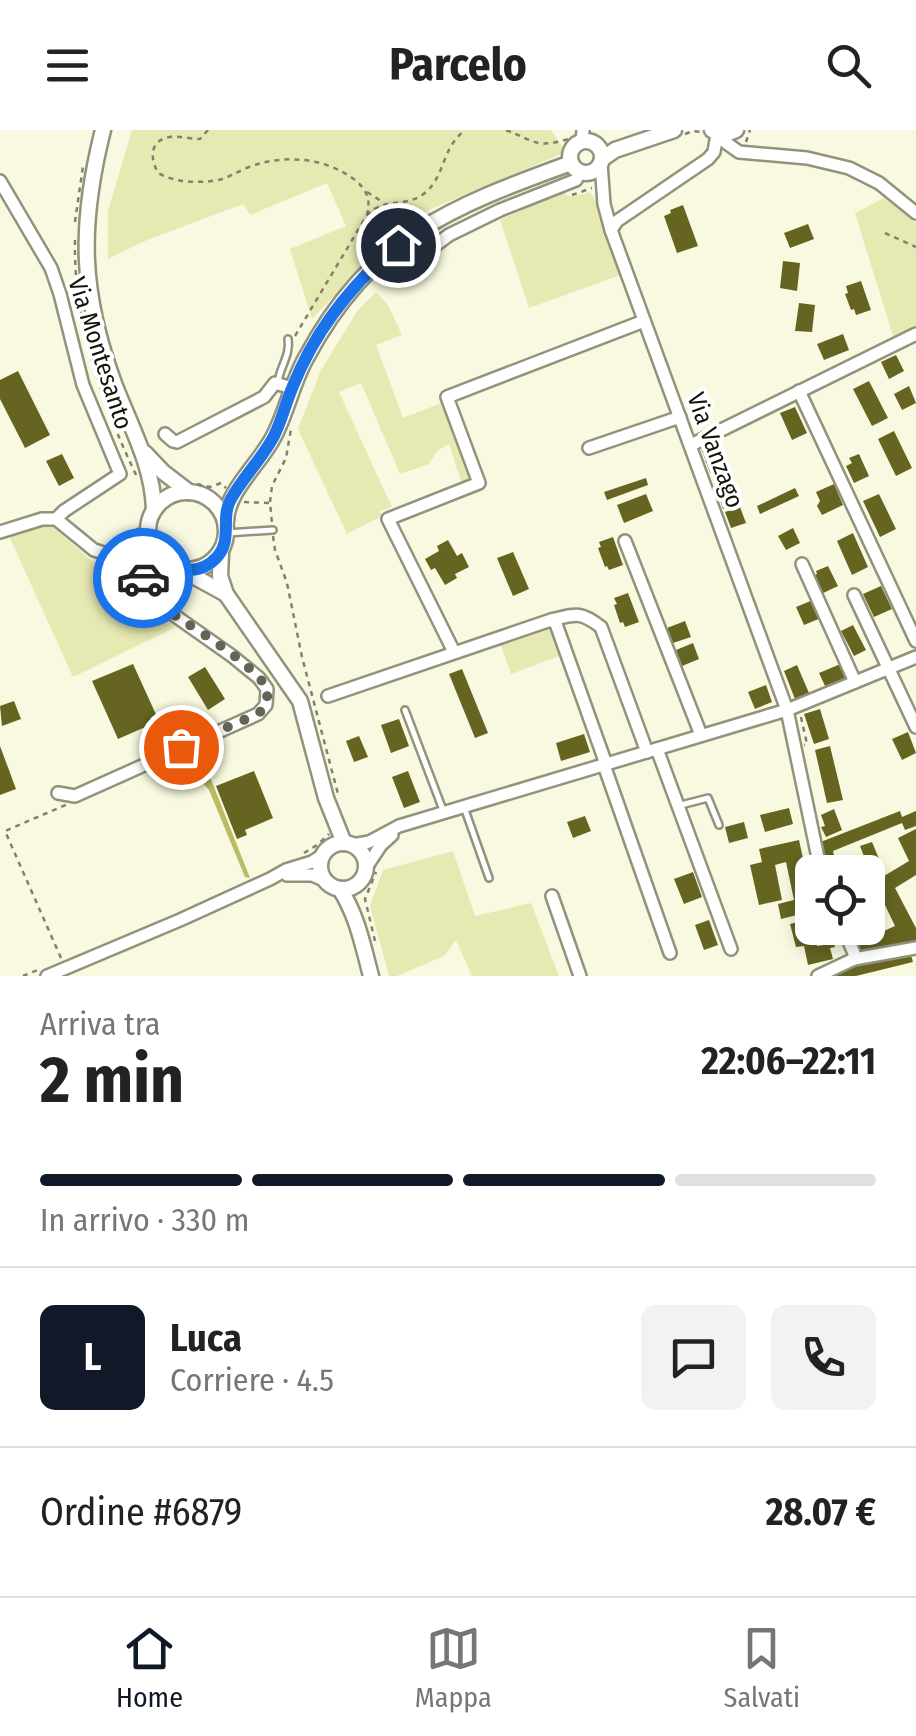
<!DOCTYPE html>
<html lang="it">
<head>
<meta charset="utf-8">
<style>
	body { margin:0; font-family:"Fira Sans Condensed",sans-serif; background:#f2f2f2; color:#222; height:100vh; display:flex; flex-direction:column; font-size:38px; white-space:nowrap }
	* { box-sizing:border-box; margin:0 }
	p { font-size:32px; color:#767676 }
	.icon { flex:none; width:55px; height:55px; fill:none; stroke:currentColor; stroke-width:2; stroke-linecap:round; stroke-linejoin:round }
	.map { position:relative; height:846px; overflow:hidden }
	.side { display:flex; flex-direction:column; background:#fff; flex:1 }
	.side>* { flex:none }
	.fabs { position:absolute; left:795px; top:725px; display:grid; gap:20px }
	.fabs a { display:grid; place-items:center; width:90px; height:90px; border-radius:15px; background:#fff; box-shadow:0 5px 15px #0003; font-size:50px }
	.pin { position:absolute; display:grid; place-items:center; width:85px; height:85px; color:#fff; margin:-42px; border:5px solid #fff; border-radius:50%; box-shadow:0 2px 10px #0007 }
	.courier { position:absolute; display:grid; place-items:center; width:100px; height:100px; margin:-50px; border:8px solid #1a73e8; border-radius:50%; background:#fff; color:#222; box-shadow:0 2px 12px #0007 }
	.head em { font-style:normal; font-weight:700 }
	.head div { display:flex; flex-direction:column-reverse }
	.head { display:flex; align-items:center; justify-content:space-between; height:170px; padding:0 40px }
	h1 { font-size:65px; font-weight:700; line-height:75px }
	.bar { display:grid; grid-template-columns:repeat(4,1fr); gap:15px 10px; align-content:center; height:120px; padding:0 40px }
	.bar i { height:12px; border-radius:8px; background:#e0e0e0 }
	.bar .active { background:#111827 }
	.bar p { grid-column:span 4 }
	.line { display:flex; align-items:center; gap:25px; padding:0 40px; border-top:2px solid #e0e0e0 }
	.line div { flex:1 }
	.round { display:grid; place-items:center; flex:none; width:105px; height:105px; border-radius:15px; background:#f2f2f2 }
	header { display:flex; justify-content:space-between; align-items:center; height:130px; padding:0 40px; background:#fff; font-size:45px; font-weight:700 }
	.menu { display:flex; justify-content:space-around; align-items:center; height:140px; border-top:2px solid #e0e0e0; background:#fff; font-size:28px; color:#767676 }
	.menu a { display:grid; justify-items:center; gap:5px }
	.menu .active { color:#111827 }
	.map>svg:first-child { display:block }
	.green { fill:#e7e9b3 }
	.forest { fill:#babb62 }
	.building { fill:#656521 }
	.lines { fill:none; stroke-linecap:round; stroke-linejoin:round }
	.service-casing { stroke:#92937c; stroke-width:10 }
	.minor-casing { stroke:#92937c; stroke-width:16 }
	.tertiary-casing { stroke:#92937c; stroke-width:19 }
	.path { stroke:#818171; stroke-width:2.5; stroke-dasharray:5 5; stroke-linecap:butt }
	.service { stroke:#fff; stroke-width:5 }
	.minor { stroke:#fff; stroke-width:11 }
	.tertiary { stroke:#fff; stroke-width:14 }
	.done { stroke:#636455; stroke-width:10; stroke-dasharray:0 18 }
	.route { stroke:#1a73e8; stroke-width:12 }
	.labels { text-anchor:middle; stroke-width:8; stroke-linejoin:round; paint-order:stroke }
	.street-label { font-size:25px; fill:#13130a; stroke:#fff }
</style>
</head>
<body>
<header><svg class="icon" aria-label="menu" viewBox="0 0 24 24"><path d="M4 6h16M4 12h16M4 18h16"/></svg>Parcelo<svg class="icon" aria-label="search" viewBox="0 0 24 24"><circle cx="10" cy="10" r="6"/><path d="M15 15l6 6"/></svg></header>
<div class="map">
<svg width="916" height="846" viewBox="0 0 916 846">
	<rect width="100%" height="100%" fill="#f8f9e0"/>
	<!-- green -->
	<g class="green">
		<path d="M132,0h419l15,22 -159,67 -95,100 -22,-70 56,-23 -19,-43 -77,32 -7,-11 -96,36 -39,19v-48z"/>
		<path d="M562,62l9,5 19,-5 6,9 27,73 -94,34 -29,-88z"/>
		<path d="M884,68l32,25v105l-22,11 -39,-126z"/>
		<path d="M376,162l12,13 14,30 -26,10 27,73 41,-16 28,76 -10,6 -13,-40 -12,7 -8,13 -29,10 -39,-91 -22,9 53,115 -12,4 2,5 -35,18 -49,-105 23,-59 37,-60z"/>
		<path d="M48,393l99,85 29,19 -103,50 -64,-141z"/>
		<path d="M547,497l5,2 10,26 -51,19 -11,-31z"/>
		<path d="M453,721l22,65 56,-13 28,73h-87l-16,-36 -12,16 -47,20h-8l-19,-70 13,-36z"/>
	</g>
	<!-- forest -->
	<path class="forest" d="M199,619l51,129 -5,-1 -36,-87 -17,-19 -20,-10z"/>
	<!-- building -->
	<g class="building">
		<path d="M683,75l15,41 -21,7 -13,-37 7,-3 -1,-3z"/>
		<path d="M808,94l6,15 -24,9 -6,-15z"/>
		<path d="M783,131l17,2 -3,28 -17,-3z"/>
		<path d="M861,151l10,29 -15,5 -2,-6 -3,1 -6,-16 3,-1 -2,-7z"/>
		<path d="M799,173l16,2 -3,27 -17,-1z"/>
		<path d="M843,204l6,16 -25,10 -7,-16z"/>
		<path d="M896,225l8,16 -15,8 -8,-17z"/>
		<path d="M18,241l32,64 -25,13 -25,-49v-19z"/>
		<path d="M869,251l19,37 -16,8 -19,-37z"/>
		<path d="M909,256l7,17 -14,7 -8,-16z"/>
		<path d="M795,277l12,26 -15,7 -12,-27z"/>
		<path d="M894,301l18,37 -16,8 -18,-37z"/>
		<path d="M717,309l10,28 -17,6 -10,-28z"/>
		<path d="M62,324l12,24 -15,8 -13,-25z"/>
		<path d="M859,324l10,22 -15,7 -8,-17 6,-3 -3,-5z"/>
		<path d="M731,343l10,30 -18,6 -10,-30z"/>
		<path d="M646,348l2,7 -41,15 -3,-8z"/>
		<path d="M834,354l9,21 -21,10 -5,-9 3,-5 -4,-9z"/>
		<path d="M795,358l4,8 -39,18 -3,-8z"/>
		<path d="M646,364l7,17 -29,12 -7,-18z"/>
		<path d="M879,364l17,35 -16,8 -17,-36z"/>
		<path d="M740,377l6,16 -15,5 -6,-16z"/>
		<path d="M793,398l7,15 -14,7 -8,-14z"/>
		<path d="M853,403l15,34 -16,8 -15,-34z"/>
		<path d="M613,407l10,28 -14,5 -2,-4 -2,1 -7,-19 3,-1 -2,-5z"/>
		<path d="M448,410l9,16 5,-3 7,14 -14,7 2,4 -12,7 -10,-17 -4,2 -6,-11 14,-8 -2,-5z"/>
		<path d="M513,422l16,37 -16,7 -16,-38z"/>
		<path d="M828,436l10,20 -17,8 -8,-18 4,-2 -1,-3z"/>
		<path d="M881,456l11,23 -18,8 -11,-23z"/>
		<path d="M628,463l11,29 -14,5 -2,-5 -3,1 -6,-18 3,-1 -3,-6z"/>
		<path d="M813,470l8,18 -17,7 -8,-18z"/>
		<path d="M685,491l6,16 -18,6 -6,-15z"/>
		<path d="M853,495l13,25 -12,6 -13,-25z"/>
		<path d="M693,513l6,16 -17,7 -6,-16z"/>
		<path d="M843,533l7,15 -24,10 -7,-15z"/>
		<path d="M133,534l26,57 -41,18 -26,-58z"/>
		<path d="M797,535l12,28 -14,6 -11,-28z"/>
		<path d="M205,537l20,32 -17,11 -20,-33z"/>
		<path d="M462,539l26,64 -13,5 -26,-64z"/>
		<path d="M766,555l6,17 -17,7 -7,-17z"/>
		<path d="M14,571l7,18 -19,7 -2,-20z"/>
		<path d="M820,579l9,30 -15,5 -10,-30z"/>
		<path d="M399,589l10,27 -18,7 -10,-28z"/>
		<path d="M908,602l8,21 -14,7 -10,-21z"/>
		<path d="M584,604l6,18 -29,9 -5,-18z"/>
		<path d="M359,606l9,21 -14,5 -8,-21z"/>
		<path d="M0,616l16,43 -16,6z"/>
		<path d="M830,616l13,54 -16,3 -12,-53z"/>
		<path d="M254,641l19,47 -28,12 2,5 -10,4 -21,-53z"/>
		<path d="M408,641l12,31 -16,6 -12,-31z"/>
		<path d="M789,678l4,16 -28,8 -5,-17z"/>
		<path d="M834,679l8,21 -16,7 -5,-10 4,-1 -4,-11z"/>
		<path d="M900,681l2,6 14,-6v15l-11,4 -3,-7 -69,28 4,17 28,-9 -5,-13 12,-4 10,24 -16,6h-41l-7,-29z"/>
		<path d="M585,686l6,15 -18,7 -6,-16z"/>
		<path d="M744,692l4,16 -19,5 -4,-16z"/>
		<path d="M916,699v46l-21,13 21,40v13l-54,15 -12,-23 10,-5 8,14 7,-4 -7,-16 9,-4 7,13 11,-5 -21,-44 35,-21 -11,-23z"/>
		<path d="M799,710l13,59v17l-2,1 7,29 7,-1 -3,-11 10,-2 4,15 -5,1 3,11 -25,6 -4,-19 -8,1 -6,-23 8,-2 -1,-7 -16,4 -3,-15 16,-4 -8,-38 -11,3 7,35 -23,5 -9,-40 12,-3 -3,-13z"/>
		<path d="M693,742l9,25 -18,7 -10,-25z"/>
		<path d="M709,790l9,25 -14,5 -9,-25z"/>
		<path d="M910,822l3,10 -57,14h-26l17,-8z"/>
	</g>
	<g class="lines">
		<defs>
			<g id="service">
				<path d="M278,253c1,-15 13,-28 10,-44"/>
				<path d="M227,403l46,-3"/>
				<path d="M405,580l38,100"/>
				<path d="M681,675l27,-7 11,27"/>
				<path d="M464,677l25,71"/>
			</g>
			<g id="minor">
				<path d="M720,5l5,7 14,10 68,6 42,10 30,15 37,30"/>
				<path d="M582,11l1,-11"/>
				<path d="M601,33l3,41 7,26 176,480 34,162"/>
				<path d="M0,51l51,87 9,26 23,91 37,89 -56,37 -8,8h-14l-42,13"/>
				<path d="M611,100l6,-9 91,-62 6,-7 3,-18"/>
				<path d="M413,132l36,-27 51,-25 76,-30 4,-8"/>
				<path d="M799,261l117,250"/>
				<path d="M165,304l8,7 4,1 87,-45 11,-14 17,5"/>
				<path d="M691,315l225,-111"/>
				<path d="M589,318l91,-31"/>
				<path d="M56,389l38,31 20,6"/>
				<path d="M625,411l76,194"/>
				<path d="M114,426c5,-16 23,-15 34,-26"/>
				<path d="M802,434l53,118"/>
				<path d="M134,448c11,-1 16,-13 27,-17"/>
				<path d="M854,465l62,132"/>
				<path d="M551,490c25,-6 29,-9 50,7l46,125"/>
				<path d="M454,522l-66,-133 91,-36 -32,-86 197,-76"/>
				<path d="M328,566l223,-76 5,4 50,140"/>
				<path d="M657,619l74,200"/>
				<path d="M604,635l66,188"/>
				<path d="M58,663l17,3 183,-82 8,-9 1,-16 -8,-11 -27,-22 -85,-60 -13,-18 -15,-7 -5,-15"/>
				<path d="M352,715l17,-3 30,-16 388,-116 129,-53"/>
				<path d="M367,736l14,-21 11,-10"/>
				<path d="M287,745h25l14,6"/>
				<path d="M552,766l28,80"/>
				<path d="M843,798l11,25v6"/>
				<path d="M47,846l133,-56 90,-41 16,-9 26,-8 11,-7"/>
				<path d="M818,846l36,-17 62,-11"/>
			</g>
			<g id="tertiary">
				<path d="M103,0c-24,95 -23,163 12,256 16,41 38,80 39,124"/>
				<path d="M712,0l12,5 12,-5"/>
				<circle cx="586" cy="27" r="16"/>
				<path d="M602,29l13,-9 59,-20"/>
				<path d="M145,323l18,19 26,20"/>
				<circle cx="187" cy="401" r="39"/>
				<path d="M226,392c0,-31 34,-58 48,-86 13,-25 18,-53 32,-78 64,-120 144,-151 265,-195"/>
				<path d="M221,423l-1,23 6,18 74,107 26,97 18,45"/>
				<path d="M184,441l42,23"/>
				<circle cx="343" cy="736" r="23"/>
				<path d="M340,759c17,26 23,57 31,87"/>
			</g>
		</defs>
		<!-- service casing -->
		<use href="#service" class="service-casing"/>
		<!-- minor casing -->
		<use href="#minor" class="minor-casing"/>
		<!-- tertiary casing -->
		<use href="#tertiary" class="tertiary-casing"/>
		<!-- path -->
		<g class="path">
			<path d="M208,0l-8,9c-15,0 -38,-9 -46,9 -3,9 0,17 4,25 16,9 36,10 54,8 14,-1 24,-9 37,-14 34,-13 76,-10 106,13 12,10 16,20 12,35"/>
			<path d="M506,0c31,12 30,19 66,8"/>
			<path d="M685,4l8,-3 8,1"/>
			<path d="M746,12l4,-12"/>
			<path d="M367,62l14,9"/>
			<path d="M572,65l20,-7"/>
			<path d="M75,92l8,-56"/>
			<path d="M885,103l31,14"/>
			<path d="M75,110c-2,81 27,164 62,237"/>
			<path d="M295,206l72,-121c18,-19 40,-6 59,-23 20,-18 15,-43 39,-62"/>
			<path d="M197,354l13,3 11,-4 5,5"/>
			<path d="M244,372l26,1 2,20"/>
			<path d="M270,372l2,-16 14,-28 5,-29"/>
			<path d="M273,406l2,14 12,33 15,74 36,137"/>
			<path d="M801,587l6,27 -3,1"/>
			<path d="M304,723l13,-8 12,-11"/>
			<path d="M375,811l-10,-42 11,-27"/>
			<path d="M61,828l-56,-127 63,-27"/>
			<path d="M23,846l17,-7"/>
		</g>
		<!-- service -->
		<use href="#service" class="service"/>
		<!-- minor -->
		<use href="#minor" class="minor"/>
		<!-- tertiary -->
		<use href="#tertiary" class="tertiary"/>
	</g>
	<g class="lines">
		<!-- done -->
		<path class="done" d="M143,448v13l4,5c34,26 98,59 121,93l-2,17 -8,8 -77,33"/>
		<!-- route -->
		<path class="route" d="M143,448l8,-13 11,-4c17,12 40,13 55,-4 16,-18 3,-39 14,-58 12,-22 31,-40 43,-63 8,-16 12,-34 19,-50 22,-55 60,-103 105,-141"/>
	</g>
	<g class="labels">
		<!-- street labels -->
		<g class="street-label">
			<text transform="translate(101 223) rotate(72)" y="9">Via Montesanto</text>
			<text transform="translate(716 320) rotate(70)" y="9">Via Vanzago</text>
		</g>
	</g>
</svg>
<div class="fabs">
<a><svg class="icon" aria-label="locate" viewBox="0 0 24 24"><circle cx="12" cy="12" r="6"/><path d="M12 2v4M12 18v4M2 12h4M18 12h4"/></svg></a>
</div>
<div class="pin" style="left:181px;top:617px;background:#ea580c"><svg class="icon" aria-label="bag" viewBox="0 0 24 24"><path d="M5 8h14l-1 12H6zM9 8a3 3 0 0 1 6 0"/></svg></div>
<div class="pin" style="left:398px;top:115px;background:#1f2937"><svg class="icon" aria-label="home" viewBox="0 0 24 24"><path d="M3 11l9-7 9 7M6 9v11h12V9"/></svg></div>
<div class="courier" style="left:143px;top:448px"><svg class="icon" aria-label="car" viewBox="0 0 24 24"><path d="M5 17H2v-5l4-1 3-4h7l3 4 3 1v5h-3M9 17h6M6 11h13"/><circle cx="7" cy="17" r="2"/><circle cx="17" cy="17" r="2"/></svg></div>
</div>
<section class="side">
<div class="head"><div><h1>2 min</h1><p>Arriva tra</p></div><em>22:06–22:11</em></div>
<div class="bar"><i class="active"></i><i class="active"></i><i class="active"></i><i></i><p>In arrivo · 330 m</p></div>
<div class="line" style="height:180px"><b class="round" style="background:#111827;color:#fff">L</b><div><b>Luca</b><p>Corriere · 4.5</p></div><a class="round"><svg class="icon" aria-label="chat" viewBox="0 0 24 24"><path d="M4 5h16v11H9l-5 4z"/></svg></a><a class="round"><svg class="icon" aria-label="phone" viewBox="0 0 24 24"><path d="M5 4h4l2 5-3 2q2 4 5 5l2-3 5 2v4C11 20 4 13 5 4z"/></svg></a></div>
<div class="line" style="height:130px"><div>Ordine #6879</div><b>28.07 €</b></div>
</section>
<nav class="menu">
<a class="active"><svg class="icon" aria-label="home" viewBox="0 0 24 24"><path d="M3 11l9-7 9 7M6 9v11h12V9"/></svg>Home</a>
<a><svg class="icon" aria-label="map" viewBox="0 0 24 24"><path d="M3 6l6-2 6 2 6-2v14l-6 2-6-2-6 2zM9 4v14M15 6v14"/></svg>Mappa</a>
<a><svg class="icon" aria-label="saved" viewBox="0 0 24 24"><path d="M7 4h10v16l-5-4-5 4z"/></svg>Salvati</a>
</nav>
</body>
</html>
